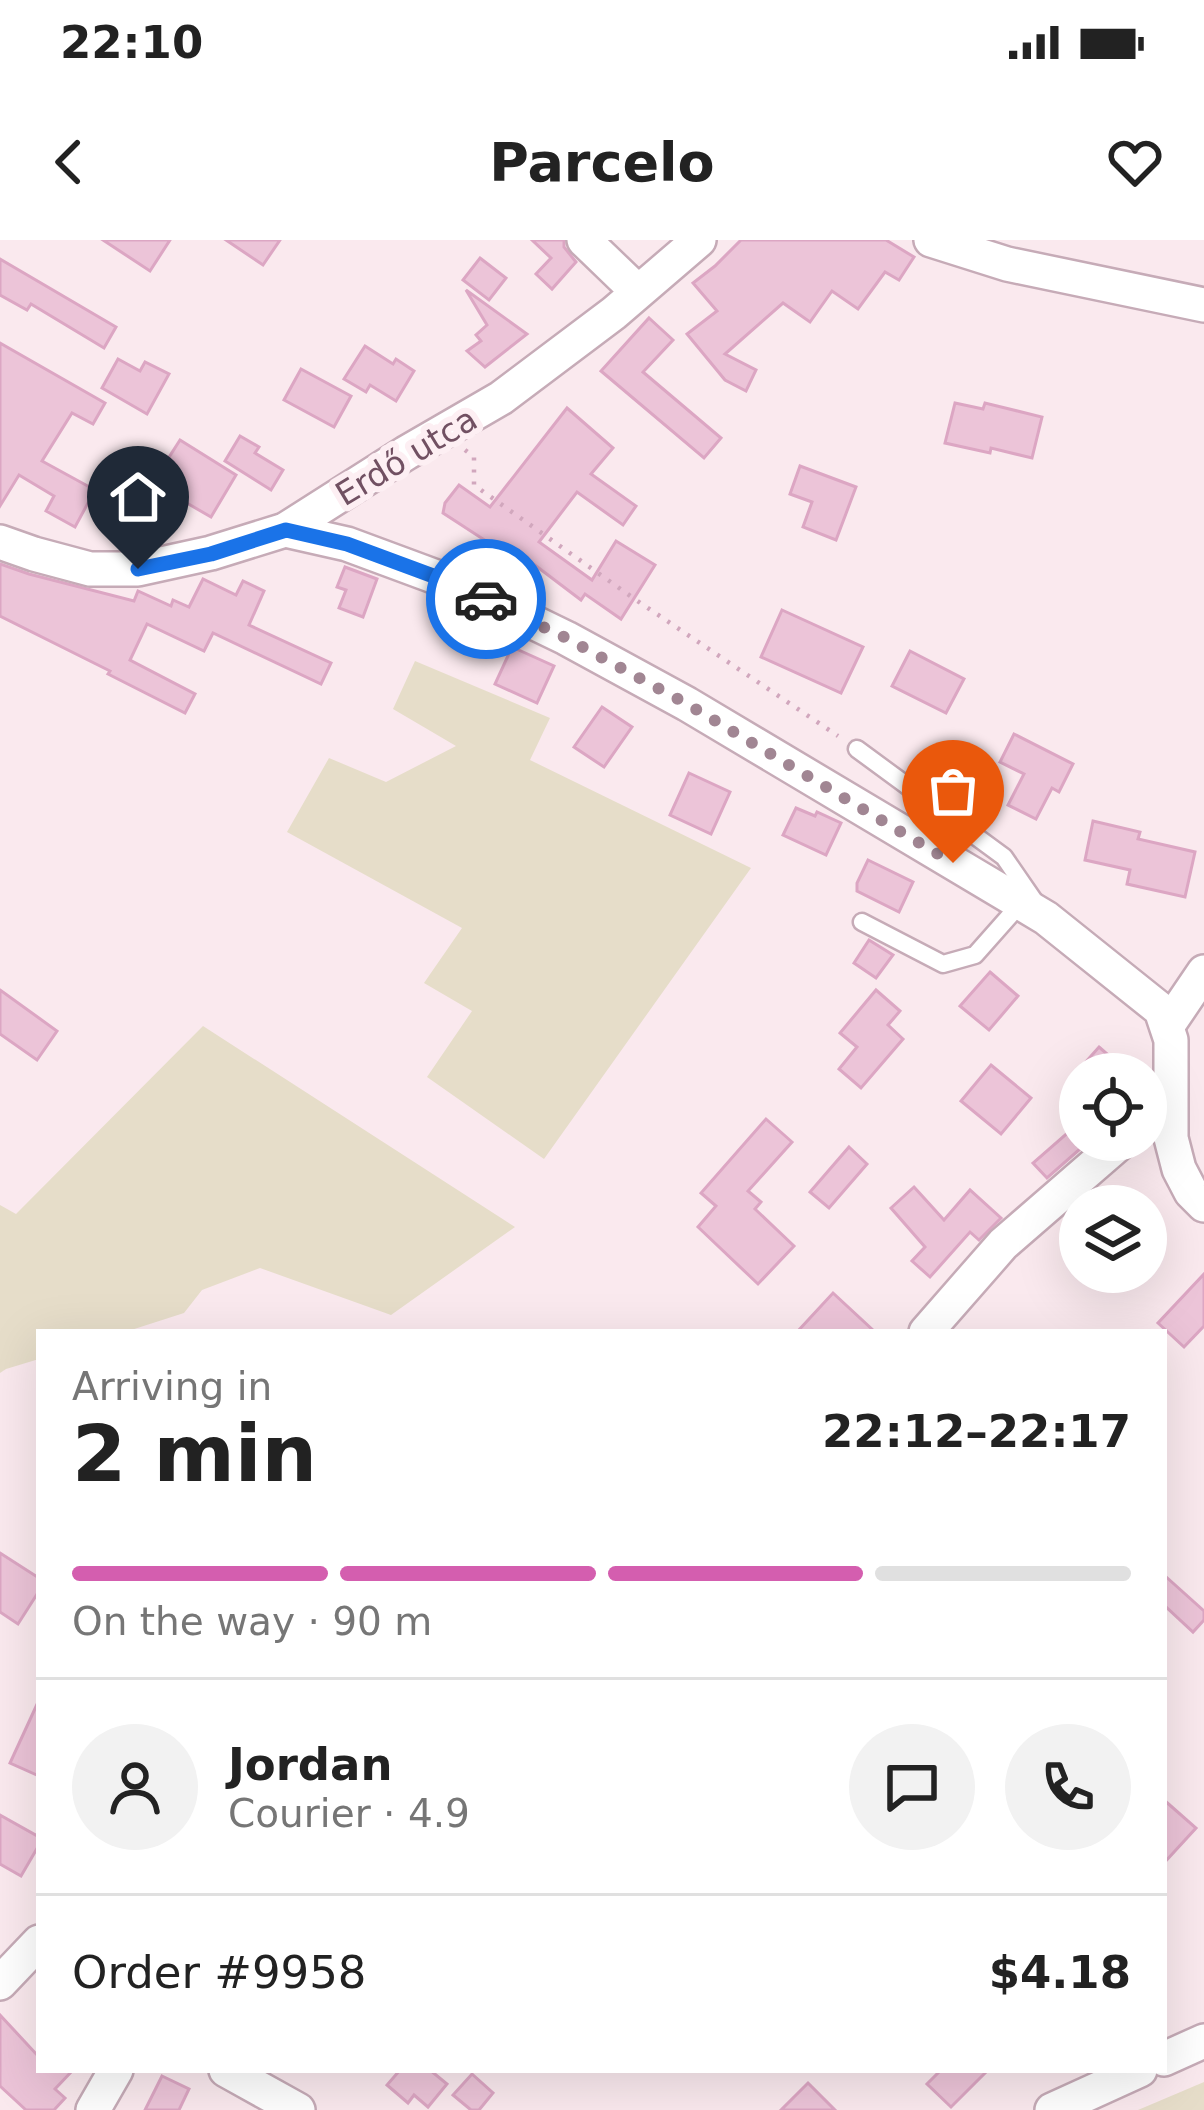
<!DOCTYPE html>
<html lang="en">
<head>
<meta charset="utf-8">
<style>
	body { margin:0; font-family:"DejaVu Sans",sans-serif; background:#f2f2f2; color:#222; height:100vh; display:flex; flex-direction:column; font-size:45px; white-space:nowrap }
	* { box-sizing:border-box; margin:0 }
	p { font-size:39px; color:#767676 }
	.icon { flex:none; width:66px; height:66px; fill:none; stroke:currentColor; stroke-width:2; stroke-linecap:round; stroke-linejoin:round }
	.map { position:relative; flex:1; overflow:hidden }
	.side { position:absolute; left:36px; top:1089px; width:1131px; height:744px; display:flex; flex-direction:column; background:#fff; border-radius:0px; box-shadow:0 12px 48px #0002 }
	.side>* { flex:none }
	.fabs { position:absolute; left:1059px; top:813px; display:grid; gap:24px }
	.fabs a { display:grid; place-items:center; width:108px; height:108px; border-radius:50%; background:#fff; box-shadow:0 12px 48px #0002; font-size:60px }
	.pin { position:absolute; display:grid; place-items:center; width:102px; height:102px; color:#fff; margin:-123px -51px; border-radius:50% 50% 50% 0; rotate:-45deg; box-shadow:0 0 12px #0007 }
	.pin .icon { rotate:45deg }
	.courier { position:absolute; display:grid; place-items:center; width:120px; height:120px; margin:-60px; border:9px solid #1a73e8; border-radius:50%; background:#fff; color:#222; box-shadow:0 3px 15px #0007 }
	.headline em { font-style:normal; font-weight:700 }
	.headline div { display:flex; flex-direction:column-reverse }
	.headline { display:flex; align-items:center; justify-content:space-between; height:204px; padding:0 36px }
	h1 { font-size:78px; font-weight:700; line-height:90px }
	.bar { display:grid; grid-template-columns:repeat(4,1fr); gap:18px 12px; align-content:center; height:144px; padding:0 36px }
	.bar i { height:15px; border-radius:9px; background:#e0e0e0 }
	.bar .active { background:#d45eaf }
	.bar p { grid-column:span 4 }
	.line { display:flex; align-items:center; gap:30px; padding:0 36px; border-top:3px solid #e0e0e0 }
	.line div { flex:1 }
	.round { display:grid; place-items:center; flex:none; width:126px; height:126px; border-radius:63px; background:#f2f2f2 }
	.status { display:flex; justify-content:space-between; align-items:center; height:84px; padding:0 60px; background:#fff; direction:ltr }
	.status svg { height:33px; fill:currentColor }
	header { display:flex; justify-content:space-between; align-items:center; height:156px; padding:0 36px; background:#fff; font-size:54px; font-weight:700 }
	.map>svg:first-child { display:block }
	.green { fill:#e6ddc9 }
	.building { fill:#ecc4d8; stroke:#dca6c3; stroke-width:3 }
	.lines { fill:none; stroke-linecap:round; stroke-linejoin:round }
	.lane-casing { stroke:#c6abb7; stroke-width:21 }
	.street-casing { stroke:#c6abb7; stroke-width:38 }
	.path { stroke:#d1a7bd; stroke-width:4.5; stroke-dasharray:3 9; stroke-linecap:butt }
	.lane { stroke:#fff; stroke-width:16 }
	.street { stroke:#fff; stroke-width:33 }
	.done { stroke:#a18693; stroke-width:12; stroke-dasharray:0 21.6 }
	.route { stroke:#1a73e8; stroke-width:15 }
	.labels { text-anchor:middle; stroke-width:12; stroke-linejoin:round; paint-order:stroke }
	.street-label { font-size:33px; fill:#715062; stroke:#fdeff3 }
</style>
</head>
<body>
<div class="status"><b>22:10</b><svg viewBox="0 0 49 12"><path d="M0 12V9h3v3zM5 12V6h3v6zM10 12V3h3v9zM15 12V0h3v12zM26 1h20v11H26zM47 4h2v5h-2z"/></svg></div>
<header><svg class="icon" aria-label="back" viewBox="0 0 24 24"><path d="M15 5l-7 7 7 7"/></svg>Parcelo<svg class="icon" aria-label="heart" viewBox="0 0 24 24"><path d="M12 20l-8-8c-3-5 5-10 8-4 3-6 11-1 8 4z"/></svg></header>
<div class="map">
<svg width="1204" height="1870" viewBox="0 0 1204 1870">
	<rect width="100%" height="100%" fill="#fae9ee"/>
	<!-- green -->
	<g class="green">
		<path d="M415,421l135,57 -20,42 221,108 -207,291 -117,-82 45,-66 -48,-28 38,-55 -175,-96 42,-74 57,24 70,-36 -63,-37z"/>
		<path d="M203,786l312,201 -124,88 -131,-47 -58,22 -18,23 -59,19h-86v27l-33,10 -6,4v-168l16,9z"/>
		<path d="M1204,1842v28h-66z"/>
	</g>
	<!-- building -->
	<g class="building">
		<path d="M103,0h67l-20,31z"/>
		<path d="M226,0h54l-17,25z"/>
		<path d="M532,0h32v7l12,15 -24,27 -16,-15 15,-16z"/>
		<path d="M741,0h145l28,17 -15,23 -14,-8 -27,37 -26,-18 -22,31 -27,-19 -58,51 31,16 -10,21 -21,-11 -38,-46 30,-23 -24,-28 22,-17z"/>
		<path d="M480,18l26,20 -17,22 -26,-20z"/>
		<path d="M0,19l116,68 -12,21 -73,-44 -4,6 -27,-15z"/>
		<path d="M466,50l61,44 -42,33 -18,-16 14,-10 -5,-6 11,-10z"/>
		<path d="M649,78l24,22 -30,32 78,66 -17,20 -103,-87z"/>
		<path d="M0,103l105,60 -12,21 -21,-11 -30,48 53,29 -20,37 -29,-16 8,-15 -35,-21 -19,31z"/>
		<path d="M365,106l28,18 3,-5 18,12 -18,30 -26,-16 -4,7 -22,-13z"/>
		<path d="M118,119l22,12 5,-9 24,12 -22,40 -45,-26z"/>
		<path d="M301,129l50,27 -17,31 -50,-27z"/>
		<path d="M955,163l28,6 2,-6 57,14 -10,41 -41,-10 -1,5 -45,-10z"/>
		<path d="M567,168l46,40 -22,26 45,32 -13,19 -46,-33 -38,50 53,38 24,-39 39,24 -34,54 -36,-25 -4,6 -70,-53 -5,7 -63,-41 2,-10 14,-18 31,22z"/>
		<path d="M240,196l19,11 -4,6 28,17 -12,20 -46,-29z"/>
		<path d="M180,200l56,35 -25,42 -38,-22 4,-7 -12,-7 9,-15 -8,-4z"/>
		<path d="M800,226l56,21 -20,53 -33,-13 9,-25 -22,-8z"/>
		<path d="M0,324l29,10 105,27 4,-10 33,15 2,-6 16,7 14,-28 33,16 7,-14 21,10 -15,34 82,38 -10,21 -108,-51 -9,18 -57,-27 -17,36 65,34 -10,19 -77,-39 2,-3 -110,-55z"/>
		<path d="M345,327l32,12 -14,38 -24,-9 7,-18 -9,-3z"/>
		<path d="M782,370l81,37 -22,46 -80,-36z"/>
		<path d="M512,407l42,19 -17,37 -42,-19z"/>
		<path d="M910,411l54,28 -18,34 -54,-27z"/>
		<path d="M602,467l30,20 -28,40 -30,-20z"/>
		<path d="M1014,494l59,30 -14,28 -7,-4 -16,31 -28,-14 16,-31 -24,-12z"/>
		<path d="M689,533l41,19 -19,42 -41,-19z"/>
		<path d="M796,568l19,8 2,-4 24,11 -15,32 -43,-20z"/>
		<path d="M1093,581l47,11 -2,7 57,13 -10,45 -58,-13 3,-14 -45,-10z"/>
		<path d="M868,620l45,22 -14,30 -42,-21v-8z"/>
		<path d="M869,700l24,15 -17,23 -22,-15z"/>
		<path d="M990,732l28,24 -29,34 -29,-24z"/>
		<path d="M0,750l57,41 -20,29 -37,-26z"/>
		<path d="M876,750l24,21 -12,14 15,14 -42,49 -22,-19 18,-22 -17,-14z"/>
		<path d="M1099,807l31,27h-55z"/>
		<path d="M991,825l40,33 -30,36 -40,-33z"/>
		<path d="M766,879l26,23 -44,49 13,11 -6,7 39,37 -36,38 -60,-57 18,-21 -15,-13z"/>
		<path d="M1080,882v27l-33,29 -14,-15z"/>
		<path d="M849,907l18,17 -38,44 -19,-16z"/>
		<path d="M914,947l30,33 26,-30 31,28 -22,22 -9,-8 -40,45 -18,-16 13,-14 -34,-39z"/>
		<path d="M1204,1034v52l-20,21 -26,-24z"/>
		<path d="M833,1053l42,39h-78z"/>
		<path d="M0,1313l39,25v13l-21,33 -18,-12z"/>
		<path d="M1164,1335l40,36v9l-11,12 -29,-27z"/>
		<path d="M39,1460v76l-29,-13z"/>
		<path d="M1164,1560l32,28 -32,35z"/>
		<path d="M0,1575l39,22v8l-18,31 -21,-12z"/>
		<path d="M0,1775l39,42v13h34l-18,19 10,9 -11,12h-28l-26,-24z"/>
		<path d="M400,1830h30l17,14 -19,23 -14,-12 -6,8 -21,-18z"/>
		<path d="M941,1830h47l-37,37 -24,-23z"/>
		<path d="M472,1834l21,19 -14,17h-8l-18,-15z"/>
		<path d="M162,1836l27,13 -10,21h-34z"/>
		<path d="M808,1843l27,27h-54z"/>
	</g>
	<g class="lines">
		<defs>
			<g id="lane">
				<path d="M857,509l147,108 31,45"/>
				<path d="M862,682l81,42 32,-9 46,-52"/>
			</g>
			<g id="street">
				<path d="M584,0l53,51"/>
				<path d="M931,0l76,24 197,41"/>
				<path d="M285,290l62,14 108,40 111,54 121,66 359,214 115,92 10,30v98l8,31 12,23 13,13"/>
				<path d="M0,302l34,12 56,15h48l73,-16 74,-23 121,-77 95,-55 113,-85 85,-73"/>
				<path d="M1168,785l36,-53"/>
				<path d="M926,1092l77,-88 120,-104"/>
				<path d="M0,1743l39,-41"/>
				<path d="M1164,1819l40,-18"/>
				<path d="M226,1830l72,40"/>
				<path d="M93,1870l23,-40"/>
				<path d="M1052,1870l88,-40"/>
			</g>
		</defs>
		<!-- lane casing -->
		<use href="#lane" class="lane-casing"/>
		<!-- street casing -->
		<use href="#street" class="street-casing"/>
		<!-- path -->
		<path class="path" d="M465,210l9,7v28l162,115 202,136"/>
		<!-- lane -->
		<use href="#lane" class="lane"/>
		<!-- street -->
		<use href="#street" class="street"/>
	</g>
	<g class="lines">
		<!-- done -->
		<path class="done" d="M486,359l80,39 121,66 266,159"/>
		<!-- route -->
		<path class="route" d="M138,329l73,-15 75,-24 61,14 108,40 31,15"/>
	</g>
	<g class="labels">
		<!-- street labels -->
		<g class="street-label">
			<text transform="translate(406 216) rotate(-31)" y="12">Erdő utca</text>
		</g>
	</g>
</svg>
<div class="fabs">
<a><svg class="icon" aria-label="locate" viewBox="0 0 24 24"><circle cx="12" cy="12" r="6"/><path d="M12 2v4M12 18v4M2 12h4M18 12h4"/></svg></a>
<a><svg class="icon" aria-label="layers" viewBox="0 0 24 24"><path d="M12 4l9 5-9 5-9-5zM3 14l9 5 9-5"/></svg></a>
</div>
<div class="pin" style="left:953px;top:623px;background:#ea580c"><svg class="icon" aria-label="bag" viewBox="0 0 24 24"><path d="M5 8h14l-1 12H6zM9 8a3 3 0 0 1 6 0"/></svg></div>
<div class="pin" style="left:138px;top:329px;background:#1f2937"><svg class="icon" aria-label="home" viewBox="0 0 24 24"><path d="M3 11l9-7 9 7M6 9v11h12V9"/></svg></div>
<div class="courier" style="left:486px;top:359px"><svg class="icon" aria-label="car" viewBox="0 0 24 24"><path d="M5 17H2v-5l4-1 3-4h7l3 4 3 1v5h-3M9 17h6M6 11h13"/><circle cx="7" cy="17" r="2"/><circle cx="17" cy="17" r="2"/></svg></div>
<section class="side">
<div class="headline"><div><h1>2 min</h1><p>Arriving in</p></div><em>22:12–22:17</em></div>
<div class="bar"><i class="active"></i><i class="active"></i><i class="active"></i><i></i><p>On the way · 90 m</p></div>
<div class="line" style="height:216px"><a class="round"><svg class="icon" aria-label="person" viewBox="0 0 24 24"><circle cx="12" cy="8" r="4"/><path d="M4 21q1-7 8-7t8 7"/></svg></a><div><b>Jordan</b><p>Courier · 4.9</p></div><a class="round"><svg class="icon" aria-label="chat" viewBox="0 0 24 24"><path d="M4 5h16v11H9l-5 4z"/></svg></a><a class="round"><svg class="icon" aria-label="phone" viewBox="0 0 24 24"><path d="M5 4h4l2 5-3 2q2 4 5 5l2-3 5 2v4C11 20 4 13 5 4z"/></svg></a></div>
<div class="line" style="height:156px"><div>Order #9958</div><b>$4.18</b></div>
</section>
</div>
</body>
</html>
